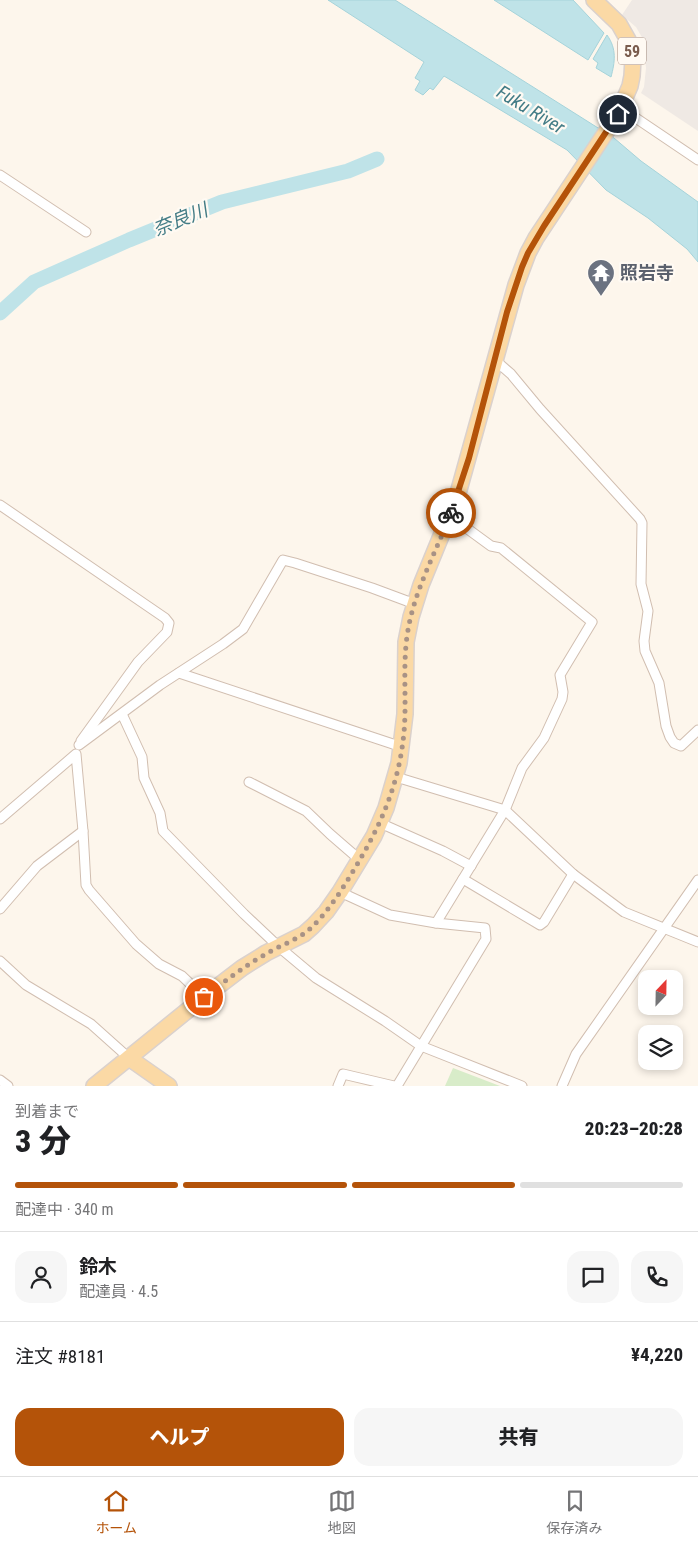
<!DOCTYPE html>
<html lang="ja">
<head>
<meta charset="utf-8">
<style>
	body { margin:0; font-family:"Roboto Condensed","Noto Sans JP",sans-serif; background:#f6f6f6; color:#202124; height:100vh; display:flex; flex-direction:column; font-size:19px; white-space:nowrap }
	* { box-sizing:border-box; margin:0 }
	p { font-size:16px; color:#757577 }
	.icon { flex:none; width:28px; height:28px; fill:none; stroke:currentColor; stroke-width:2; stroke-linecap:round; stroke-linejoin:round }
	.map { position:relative; height:1086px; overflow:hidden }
	.side { display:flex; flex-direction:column; background:#fff; flex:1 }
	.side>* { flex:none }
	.needle { width:32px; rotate:22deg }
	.fabs { position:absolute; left:638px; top:970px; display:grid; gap:10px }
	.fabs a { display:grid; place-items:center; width:45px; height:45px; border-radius:10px; background:#fff; box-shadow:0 2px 8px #0003; font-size:25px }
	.pin { position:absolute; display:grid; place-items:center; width:42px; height:42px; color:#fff; margin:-21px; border:2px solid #fff; border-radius:50%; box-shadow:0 1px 5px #0007 }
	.courier { position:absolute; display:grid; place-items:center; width:50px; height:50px; margin:-25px; border:4px solid #b45309; border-radius:50%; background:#fff; color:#222; box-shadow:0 1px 6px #0007 }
	.summary em { font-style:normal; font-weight:800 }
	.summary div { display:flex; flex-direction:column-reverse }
	.summary { display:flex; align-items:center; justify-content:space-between; height:85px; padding:0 15px }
	h1 { font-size:32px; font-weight:800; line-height:38px }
	.bar { display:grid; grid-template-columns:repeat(4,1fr); gap:8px 5px; align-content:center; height:60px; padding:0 15px }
	.bar i { height:6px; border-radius:4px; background:#e0e0e0 }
	.bar .selected { background:#b45309 }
	.bar p { grid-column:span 4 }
	.line { display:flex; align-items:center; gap:12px; padding:0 15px; border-top:1px solid #e0e0e0 }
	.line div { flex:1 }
	.round { display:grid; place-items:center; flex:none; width:52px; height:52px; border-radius:15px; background:#f6f6f6 }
	.button { display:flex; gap:10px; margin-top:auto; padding:10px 15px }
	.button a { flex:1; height:58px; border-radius:15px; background:#b45309; color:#fff; font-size:20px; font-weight:800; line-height:58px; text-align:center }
	.button a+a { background:#f6f6f6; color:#202124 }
	.tab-bar { display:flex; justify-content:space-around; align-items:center; height:70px; border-top:1px solid #e0e0e0; background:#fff; font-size:14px; color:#757577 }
	.tab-bar a { display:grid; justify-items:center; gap:2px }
	.tab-bar .selected { color:#b45309 }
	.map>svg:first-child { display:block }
	.industrial { fill:#efe9e4 }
	.green { fill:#d8ecc9 }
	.water { fill:#bfe3e8; stroke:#a5d3da }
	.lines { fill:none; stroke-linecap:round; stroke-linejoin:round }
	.river { stroke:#bfe3e8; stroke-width:15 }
	.minor-casing { stroke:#d1beb0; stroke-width:11 }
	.primary-casing { stroke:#dad1cd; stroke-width:18 }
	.minor { stroke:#fff; stroke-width:9 }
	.primary { stroke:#fbd9a5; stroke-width:15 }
	.done { stroke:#a89285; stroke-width:5; stroke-dasharray:0 9 }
	.route { stroke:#b45309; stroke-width:6 }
	.labels { text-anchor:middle; stroke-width:4.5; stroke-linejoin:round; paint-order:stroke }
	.shield { fill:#fffaf3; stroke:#a28b7f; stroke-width:1 }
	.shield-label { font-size:16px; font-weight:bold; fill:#7a5c4d }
	.worship-label { font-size:18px; font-weight:bold; fill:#5b616d; stroke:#fffaf3; text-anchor:start }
	.water-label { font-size:19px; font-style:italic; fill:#437c86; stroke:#fffaf3 }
</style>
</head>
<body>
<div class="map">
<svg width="698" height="1086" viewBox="0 0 698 1086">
	<rect width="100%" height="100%" fill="#fdf6ec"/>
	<!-- industrial -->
	<path class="industrial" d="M632,0h66v131l-57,-38 3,-6 2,-19 -3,-29 -7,-12 -14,-12z"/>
	<!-- green -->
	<path class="green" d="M453,1068l47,18h-55z"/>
	<!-- water -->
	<g class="water">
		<path d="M328,0h67l219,138 27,23 57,41v60l-11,-13 -39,-31 -42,-28 -39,-40 -123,-74 -11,14 -3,-2 -7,7 -8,-5 5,-9 -5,-3 9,-16z"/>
		<path d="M494,0h79l31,33 -16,27z"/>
		<path d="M607,35c10,14 8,27 4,42l-15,-9 2,-5 -5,-4z"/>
	</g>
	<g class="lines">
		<!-- river -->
		<path class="river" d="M0,313l34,-31 95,-42 93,-38 126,-31 29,-12"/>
		<defs>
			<g id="minor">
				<path d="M621,108l77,52"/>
				<path d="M0,175l86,57"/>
				<path d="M495,360l16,14 29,35 100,110 2,4 -1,61 7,27 -4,30 1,10 14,32 7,43 4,11 4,6 7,3 17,-16"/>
				<path d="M0,505l165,113 4,5 -2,9 -29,30 -57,79"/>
				<path d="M179,673l223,74"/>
				<path d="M122,714l20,43 2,21 16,35 3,18 81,83 35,33 37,31 69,43 36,25 101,40"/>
				<path d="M79,745l81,-60 63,-41 20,-15 40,-69 12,3 77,25 43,16"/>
				<path d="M396,777l109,33 68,64 51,38 74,30"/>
				<path d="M249,782l57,29 24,23 30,26"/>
				<path d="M0,819l76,-65 7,77 3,54 3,5 47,54 23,20 23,12 22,21"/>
				<path d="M380,823l63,28 28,15"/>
				<path d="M463,879l77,46 4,-3 29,-48"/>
				<path d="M340,892l50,23 46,8 49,5 1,11 -89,147"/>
				<path d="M0,909l37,-43 46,-35"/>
				<path d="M436,923l69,-113 17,-42 22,-30 18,-39 1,-7 -3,-17 32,-53 -91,-74 -10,-2 -41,-30"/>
				<path d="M0,961l26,24 65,39 38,34"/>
				<path d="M0,1080l8,6"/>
				<path d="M338,1086l5,-12 51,12"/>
				<path d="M562,1086l14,-32 122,-174"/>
			</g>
			<g id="primary">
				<path d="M129,1058l40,28"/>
				<path d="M94,1086l110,-89 38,-29 24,-15 38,-19 9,-8 13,-14 14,-20 34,-56 12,-28 13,-45 6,-49 1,-72 5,-25 10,-32 36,-88 59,-212 12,-32 8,-15 82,-124 12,-28 2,-10 1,-18 -5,-18 -9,-16 -25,-24"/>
			</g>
		</defs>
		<!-- minor casing -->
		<use href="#minor" class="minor-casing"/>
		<!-- primary casing -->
		<use href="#primary" class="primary-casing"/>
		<!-- minor -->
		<use href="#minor" class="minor"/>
		<!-- primary -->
		<use href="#primary" class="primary"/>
	</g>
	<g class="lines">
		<!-- done -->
		<path class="done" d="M204,997c20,-15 40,-31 62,-43 16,-10 35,-15 48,-29 15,-15 27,-34 38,-52 28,-46 47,-87 52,-141 3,-33 -2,-68 4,-102 7,-41 28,-78 43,-117"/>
		<!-- route -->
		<path class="route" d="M451,513l18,-55 38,-146 15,-45 6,-14 16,-27 74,-112"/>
	</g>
	<!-- icons -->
	<defs>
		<symbol id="temple-pin" viewBox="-11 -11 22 30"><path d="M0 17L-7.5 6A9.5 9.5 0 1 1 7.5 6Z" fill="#6b7280" stroke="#fffaf3"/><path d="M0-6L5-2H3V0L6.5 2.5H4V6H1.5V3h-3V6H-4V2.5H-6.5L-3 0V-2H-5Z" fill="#fff"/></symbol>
	</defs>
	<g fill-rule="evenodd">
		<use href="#temple-pin" x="585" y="257" width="32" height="43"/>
	</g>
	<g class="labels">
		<!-- shield labels -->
		<rect class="shield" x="618" y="37.5" width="28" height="27" rx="4"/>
		<g class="shield-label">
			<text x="632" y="57">59</text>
		</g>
		<!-- worship labels -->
		<g class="worship-label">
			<text x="620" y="279">照岩寺</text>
		</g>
		<!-- water labels -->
		<g class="water-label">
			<text transform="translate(531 109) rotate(31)" y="7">Fuku River</text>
			<text transform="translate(180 219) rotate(-22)" y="7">奈良川</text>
		</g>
	</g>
</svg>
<div class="fabs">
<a><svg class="needle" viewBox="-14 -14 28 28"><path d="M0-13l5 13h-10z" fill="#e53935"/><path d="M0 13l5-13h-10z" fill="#757577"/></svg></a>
<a><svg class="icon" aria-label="layers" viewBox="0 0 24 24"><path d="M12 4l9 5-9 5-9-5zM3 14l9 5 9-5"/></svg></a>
</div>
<div class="pin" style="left:204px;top:997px;background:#ea580c"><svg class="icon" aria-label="bag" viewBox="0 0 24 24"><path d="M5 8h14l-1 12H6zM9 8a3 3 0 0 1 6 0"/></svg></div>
<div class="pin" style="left:618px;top:114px;background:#1f2937"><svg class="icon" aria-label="home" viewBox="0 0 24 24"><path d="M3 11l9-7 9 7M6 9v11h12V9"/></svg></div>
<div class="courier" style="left:451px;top:513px"><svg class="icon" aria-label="bike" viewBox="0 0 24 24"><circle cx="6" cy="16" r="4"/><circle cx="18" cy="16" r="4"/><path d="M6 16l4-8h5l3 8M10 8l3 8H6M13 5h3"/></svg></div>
</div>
<section class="side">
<div class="summary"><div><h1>3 分</h1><p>到着まで</p></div><em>20:23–20:28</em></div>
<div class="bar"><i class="selected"></i><i class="selected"></i><i class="selected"></i><i></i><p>配達中 · 340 m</p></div>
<div class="line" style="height:90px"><a class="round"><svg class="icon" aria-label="person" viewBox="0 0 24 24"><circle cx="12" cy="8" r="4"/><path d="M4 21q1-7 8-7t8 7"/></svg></a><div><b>鈴木</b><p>配達員 · 4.5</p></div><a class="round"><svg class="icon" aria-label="chat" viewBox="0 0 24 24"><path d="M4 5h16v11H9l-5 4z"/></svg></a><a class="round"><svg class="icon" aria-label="phone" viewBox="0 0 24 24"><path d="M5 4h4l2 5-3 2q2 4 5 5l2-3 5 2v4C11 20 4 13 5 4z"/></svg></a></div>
<div class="line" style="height:65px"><div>注文 #8181</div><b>¥4,220</b></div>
<div class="button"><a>ヘルプ</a><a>共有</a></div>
</section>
<nav class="tab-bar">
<a class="selected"><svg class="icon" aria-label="home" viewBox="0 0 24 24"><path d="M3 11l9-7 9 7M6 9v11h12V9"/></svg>ホーム</a>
<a><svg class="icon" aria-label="map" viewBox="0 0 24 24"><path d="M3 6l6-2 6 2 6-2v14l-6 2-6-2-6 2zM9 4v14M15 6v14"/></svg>地図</a>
<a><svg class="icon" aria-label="saved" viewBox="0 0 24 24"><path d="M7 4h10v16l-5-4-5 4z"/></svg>保存済み</a>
</nav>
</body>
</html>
